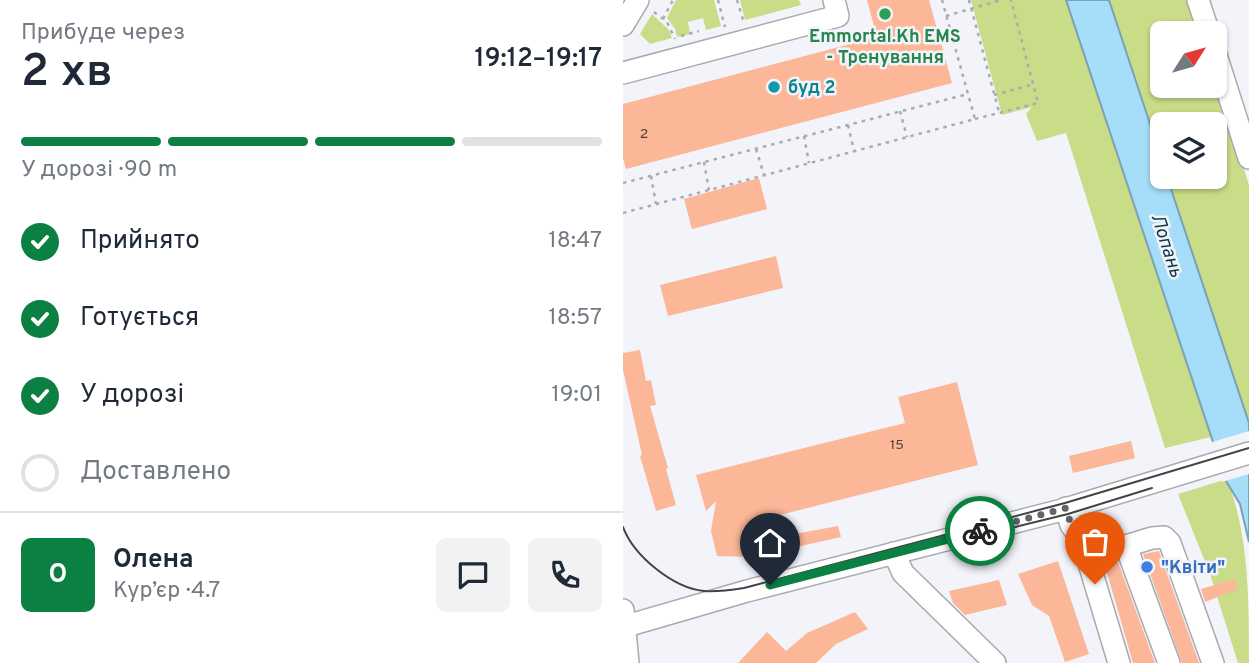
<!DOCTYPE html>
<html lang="uk">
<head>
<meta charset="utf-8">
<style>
	body { margin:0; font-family:Overpass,sans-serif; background:#f2f2f3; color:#1f2937; height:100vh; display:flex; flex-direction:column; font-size:26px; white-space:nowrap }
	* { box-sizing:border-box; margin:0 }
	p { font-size:23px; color:#747a83 }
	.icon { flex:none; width:38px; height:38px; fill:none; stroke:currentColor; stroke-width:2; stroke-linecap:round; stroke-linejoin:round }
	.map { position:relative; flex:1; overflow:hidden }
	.details { display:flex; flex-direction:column; background:#fff; width:623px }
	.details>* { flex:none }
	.needle { width:46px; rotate:53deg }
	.fabs { position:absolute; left:527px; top:21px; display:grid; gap:14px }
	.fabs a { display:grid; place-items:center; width:77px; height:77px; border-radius:10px; background:#fff; box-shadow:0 2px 5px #0004; font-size:35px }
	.pin { position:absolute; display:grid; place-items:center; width:60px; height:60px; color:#fff; margin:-72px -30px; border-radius:50% 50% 50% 0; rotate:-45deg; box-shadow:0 0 7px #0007 }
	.pin .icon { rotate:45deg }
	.courier { position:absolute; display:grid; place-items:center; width:70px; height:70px; margin:-35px; border:5px solid #0b8043; border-radius:50%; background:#fff; color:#222; box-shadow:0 2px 9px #0007 }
	.summary em { font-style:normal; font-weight:600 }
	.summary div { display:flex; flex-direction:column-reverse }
	.summary { display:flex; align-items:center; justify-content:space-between; height:119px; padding:0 21px }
	h1 { font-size:46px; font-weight:600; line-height:52px }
	.bar { display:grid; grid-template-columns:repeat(4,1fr); gap:10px 7px; align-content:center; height:84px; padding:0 21px }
	.bar i { height:9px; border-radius:5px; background:#e0e1e3 }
	.bar .selected { background:#0b8043 }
	.bar p { grid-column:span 4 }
	.line { display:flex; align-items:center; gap:18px; padding:0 21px; border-top:2px solid #e0e1e3 }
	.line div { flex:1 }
	.round { display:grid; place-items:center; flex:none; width:74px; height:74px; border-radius:10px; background:#f2f2f3 }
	ol { padding:0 21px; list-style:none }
	li { display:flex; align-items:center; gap:21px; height:77px }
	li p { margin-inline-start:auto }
	li .icon { padding:7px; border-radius:50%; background:#0b8043; color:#fff; stroke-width:4 }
	li:last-child { color:#747a83 }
	li i { width:38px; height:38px; border:4px solid #e0e1e3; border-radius:50% }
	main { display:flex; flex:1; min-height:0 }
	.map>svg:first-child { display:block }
	.green { fill:#c9dc87 }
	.water { fill:#a6ddf8; stroke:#7ba2b5; stroke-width:2 }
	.pier { fill:#f3f3fa }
	.building { fill:#fbb798 }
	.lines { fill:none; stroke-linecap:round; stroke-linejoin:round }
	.minor-casing { stroke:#a9a9b0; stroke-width:24 }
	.path { stroke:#ababb1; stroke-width:2.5; stroke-dasharray:3.5 5; stroke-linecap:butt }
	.minor { stroke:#fff; stroke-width:21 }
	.tram { stroke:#434346; stroke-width:2 }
	.done { stroke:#656568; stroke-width:7; stroke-dasharray:0 12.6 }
	.route { stroke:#0b8043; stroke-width:9 }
	.leisure-dot { fill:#2e9e5b; stroke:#f3f3fa; stroke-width:2.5 }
	.culture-dot { fill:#0f9aa8; stroke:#f3f3fa; stroke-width:2.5 }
	.shop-dot { fill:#3f7fe0; stroke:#f3f3fa; stroke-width:2.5 }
	.labels { text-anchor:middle; stroke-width:5; stroke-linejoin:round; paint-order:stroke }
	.number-label { font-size:14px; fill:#51403a }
	.leisure-label { font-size:18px; font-weight:bold; fill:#27864d; stroke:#f3f3fa }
	.culture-label { font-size:18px; font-weight:bold; fill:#0d838f; stroke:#f3f3fa; text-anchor:start }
	.shop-label { font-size:18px; font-weight:bold; fill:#366cbe; stroke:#f3f3fa; text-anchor:start }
	.water-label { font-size:19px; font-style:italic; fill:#0b394c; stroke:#f3f3fa }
</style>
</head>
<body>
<main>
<section class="details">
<div class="summary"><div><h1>2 хв</h1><p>Прибуде через</p></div><em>19:12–19:17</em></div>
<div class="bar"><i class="selected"></i><i class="selected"></i><i class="selected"></i><i></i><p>У дорозі · 90 m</p></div>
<ol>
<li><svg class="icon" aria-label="check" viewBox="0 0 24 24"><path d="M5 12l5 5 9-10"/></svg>Прийнято<p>18:47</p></li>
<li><svg class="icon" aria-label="check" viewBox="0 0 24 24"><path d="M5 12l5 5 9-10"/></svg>Готується<p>18:57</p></li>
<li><svg class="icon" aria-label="check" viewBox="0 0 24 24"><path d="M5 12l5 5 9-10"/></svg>У дорозі<p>19:01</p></li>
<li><i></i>Доставлено</li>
</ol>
<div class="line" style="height:126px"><b class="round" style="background:#0b8043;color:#fff">О</b><div><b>Олена</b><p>Кур’єр · 4.7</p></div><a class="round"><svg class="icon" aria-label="chat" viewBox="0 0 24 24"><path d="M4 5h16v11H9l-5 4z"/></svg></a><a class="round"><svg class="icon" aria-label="phone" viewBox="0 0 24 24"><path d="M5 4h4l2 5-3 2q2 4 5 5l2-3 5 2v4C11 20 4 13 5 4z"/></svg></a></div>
</section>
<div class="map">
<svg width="626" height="663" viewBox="0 0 626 663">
	<rect width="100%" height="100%" fill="#f3f3fa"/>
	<!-- green -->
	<g class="green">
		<path d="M53,0h38l7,26 -15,4 -3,-12 -15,4 2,12 -13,3 -2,-8 -8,-11z"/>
		<path d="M117,0h59l2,5 -56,15z"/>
		<path d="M348,0h95l145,437 -46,11 -99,-315 -29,8 -11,-27 6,-7 -30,8z"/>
		<path d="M486,0h81l10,33h-38v53h53v-8l34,107v237l-82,-245h48v-53h-53v37z"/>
		<path d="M29,14l17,16 3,8 -22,6 -10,-10z"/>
		<path d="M604,479c22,56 22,122 22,184h-11l-28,-89 -32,-80z"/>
	</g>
	<!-- water -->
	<path class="water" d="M443,0h43l53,160v17h5l82,246v119l-9,-38 -14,-23z"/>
	<!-- pier -->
	<path class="pier" d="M626,431v43l-27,8 -13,-39z"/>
	<!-- building -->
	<g class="building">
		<path d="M244,0h62l23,83 -326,86 -3,-11v-54l254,-67z"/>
		<path d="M136,178l8,31 -75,20 -8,-30z"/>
		<path d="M153,256l7,32 -115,28 -8,-31z"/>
		<path d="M17,350l6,31 5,-1 5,25 -6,1 18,62 -2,1 10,36 -20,6 -16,-55 2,-1 -19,-85v-17z"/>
		<path d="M334,382l21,83 -226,57 5,19 81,-15 3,11 -89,20 -35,-1 -6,-25 5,-30 -10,10 -10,-36 209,-52 -7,-26z"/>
		<path d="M508,441l4,17 -62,15 -4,-17z"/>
		<path d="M536,551l40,112h-17l-39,-109z"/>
		<path d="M435,561l31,93 -24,8 -16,-46 -17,-11 -14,-31z"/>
		<path d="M495,562l37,101h-22l-27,-94 3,-4z"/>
		<path d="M612,579l3,10 -33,13 -4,-13z"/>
		<path d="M376,580l8,25 -42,10 -12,-12 -4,-12z"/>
		<path d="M232,612l13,17 -32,15 -20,19h-78l29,-31 19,19 21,-18z"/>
	</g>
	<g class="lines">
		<defs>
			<g id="minor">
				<path d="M575,0l11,33"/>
				<path d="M0,25l15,-25"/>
				<path d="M592,52l34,106"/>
				<path d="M0,73l215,-57 -4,-16"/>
				<path d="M443,508l5,17 11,15 37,123"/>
				<path d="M503,546l43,117"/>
				<path d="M271,553l9,20 92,90"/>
				<path d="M464,558l65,-20 12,-1 6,6 43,120"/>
				<path d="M0,610l5,53"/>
				<path d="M0,627l124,-36 315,-81 187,-57"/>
			</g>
		</defs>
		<!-- minor casing -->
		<use href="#minor" class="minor-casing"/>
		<!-- path -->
		<g class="path">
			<path d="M95,0l7,27"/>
			<path d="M114,0l6,20"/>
			<path d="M346,0l30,112"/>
			<path d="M31,12l13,10 8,17"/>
			<path d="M323,16l55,-16"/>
			<path d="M40,19l10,-19"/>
			<path d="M58,36l18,-5"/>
			<path d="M371,95l37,-10"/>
			<path d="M277,111l7,26"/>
			<path d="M352,119l63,-16 -27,-103"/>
			<path d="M225,125l6,26"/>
			<path d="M181,136l5,27"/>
			<path d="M133,149l8,26"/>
			<path d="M81,162l5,28"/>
			<path d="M28,176l5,28"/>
			<path d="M0,183l345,-89 -26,-94"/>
			<path d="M0,213l352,-94 -7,-25"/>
		</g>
		<!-- minor -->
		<use href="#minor" class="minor"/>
		<!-- tram -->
		<g class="tram">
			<path d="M0,527c11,29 50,61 81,64 13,1 27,-1 40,-3l321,-85 184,-55"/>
			<path d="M364,534l81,-20 84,-26"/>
		</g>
	</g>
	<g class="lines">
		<!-- done -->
		<path class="done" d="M357,531l86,-23 5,17 11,15 13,44"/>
		<!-- route -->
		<path class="route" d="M147,585l210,-54"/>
	</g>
	<!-- markers -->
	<circle class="leisure-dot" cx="262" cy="14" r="7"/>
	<circle class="culture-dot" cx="151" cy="87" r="7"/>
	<circle class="shop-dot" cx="524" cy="567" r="7"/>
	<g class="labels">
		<!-- number labels -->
		<g class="number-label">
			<text x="21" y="138">2</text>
			<text x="274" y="449">15</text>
		</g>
		<!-- leisure labels -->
		<g class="leisure-label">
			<text x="262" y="42">Emmortal.Kh EMS<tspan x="262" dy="21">- Тренування</tspan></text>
		</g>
		<!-- culture labels -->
		<g class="culture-label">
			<text x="165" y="93">буд 2</text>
		</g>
		<!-- shop labels -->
		<g class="shop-label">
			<text x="538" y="573">"Квіти"</text>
		</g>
		<!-- water labels -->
		<g class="water-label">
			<text transform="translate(545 245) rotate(72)" y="7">Лопань</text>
		</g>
	</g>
</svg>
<div class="fabs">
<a><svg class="needle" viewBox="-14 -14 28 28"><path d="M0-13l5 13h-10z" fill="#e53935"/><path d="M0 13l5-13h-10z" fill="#747a83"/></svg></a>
<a><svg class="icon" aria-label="layers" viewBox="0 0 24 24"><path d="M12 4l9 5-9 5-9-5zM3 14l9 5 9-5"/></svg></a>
</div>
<div class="pin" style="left:472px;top:584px;background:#ea580c"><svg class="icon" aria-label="bag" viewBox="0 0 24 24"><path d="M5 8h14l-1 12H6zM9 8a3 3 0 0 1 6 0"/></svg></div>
<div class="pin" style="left:147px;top:585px;background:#1f2937"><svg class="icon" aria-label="home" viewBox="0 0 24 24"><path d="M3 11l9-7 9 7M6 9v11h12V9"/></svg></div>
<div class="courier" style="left:357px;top:531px"><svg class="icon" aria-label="bike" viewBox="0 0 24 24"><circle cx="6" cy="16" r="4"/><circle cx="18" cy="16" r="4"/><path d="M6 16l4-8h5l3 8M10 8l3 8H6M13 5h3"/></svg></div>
</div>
</main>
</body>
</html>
